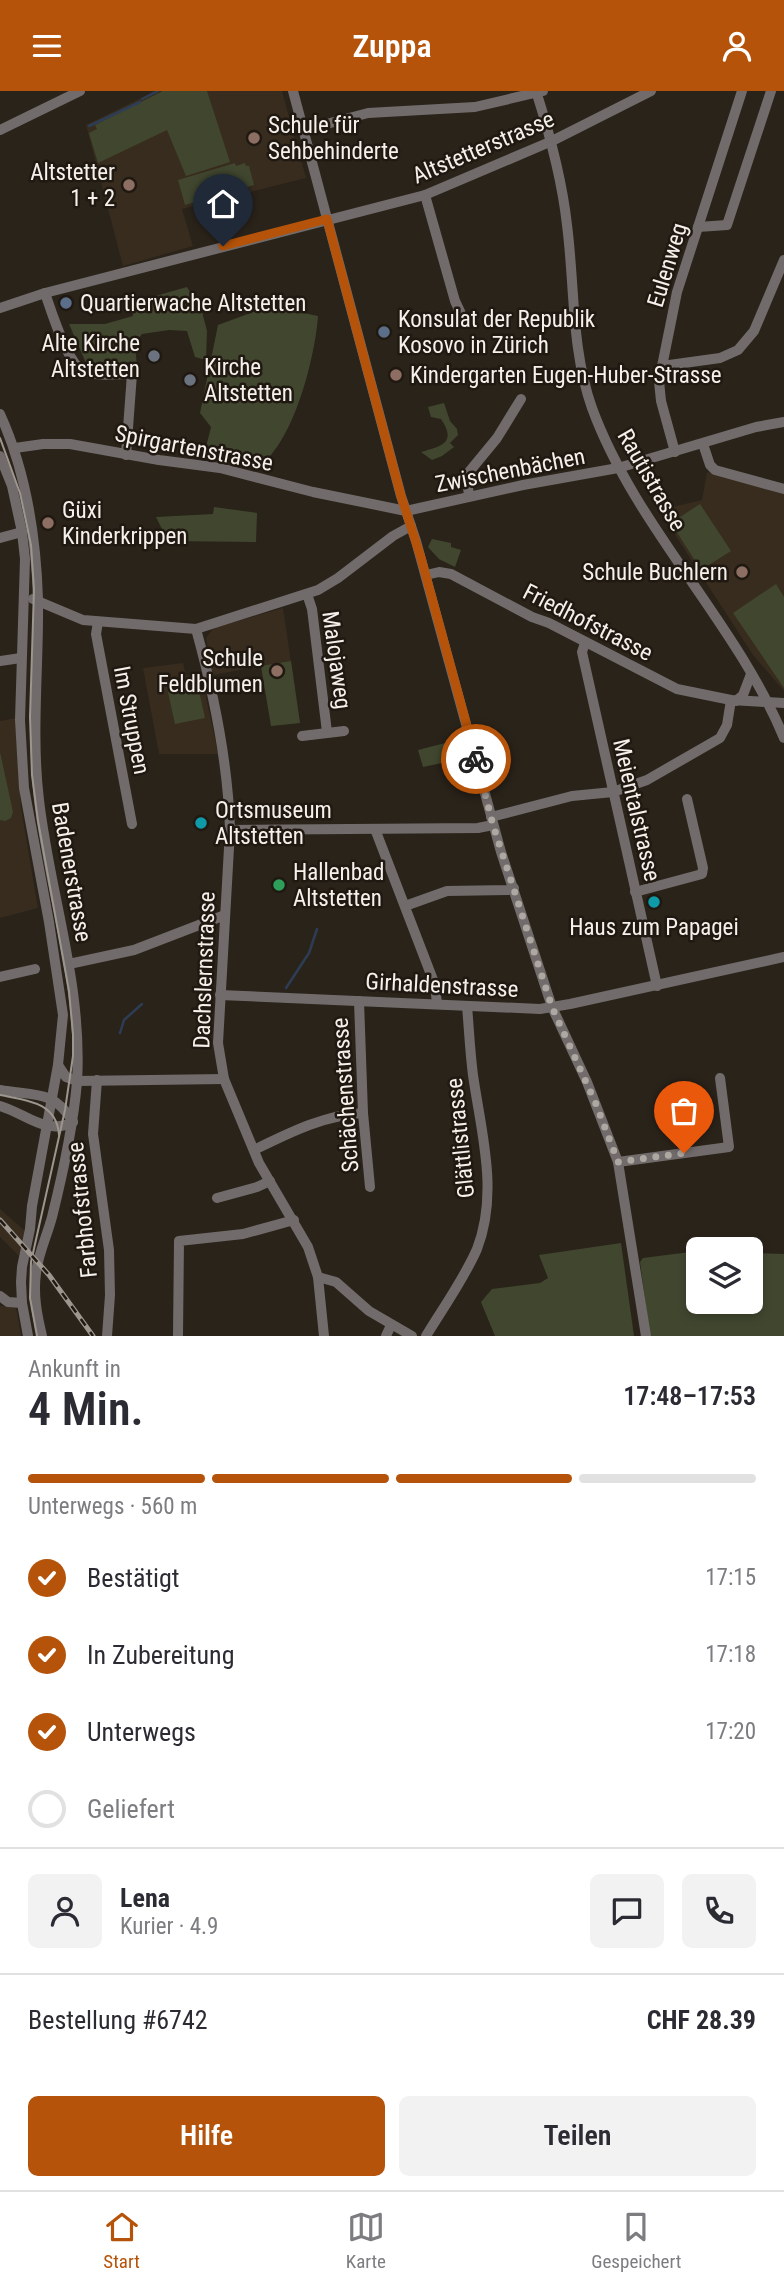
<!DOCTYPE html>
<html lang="de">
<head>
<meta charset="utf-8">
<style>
	body { margin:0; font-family:"Roboto Condensed",sans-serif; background:#f2f2f3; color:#2b2b33; height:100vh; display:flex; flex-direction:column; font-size:26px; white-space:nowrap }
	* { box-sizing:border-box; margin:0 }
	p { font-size:23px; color:#7c7c81 }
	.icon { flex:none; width:38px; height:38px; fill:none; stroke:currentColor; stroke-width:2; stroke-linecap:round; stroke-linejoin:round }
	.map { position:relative; height:1245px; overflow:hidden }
	.side { display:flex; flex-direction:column; background:#fff; flex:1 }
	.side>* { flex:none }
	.buttons { position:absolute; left:686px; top:1146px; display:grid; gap:14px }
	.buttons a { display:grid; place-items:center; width:77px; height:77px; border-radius:10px; background:#fff; box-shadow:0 4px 10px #0003; font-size:35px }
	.pin { position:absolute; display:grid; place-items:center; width:60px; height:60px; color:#fff; margin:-72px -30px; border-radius:50% 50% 50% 0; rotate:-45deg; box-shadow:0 0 7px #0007 }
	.pin .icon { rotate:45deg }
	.courier { position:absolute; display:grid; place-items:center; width:70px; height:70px; margin:-35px; border:5px solid #b45309; border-radius:50%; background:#fff; color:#222; box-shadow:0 2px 9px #0007 }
	.overview em { font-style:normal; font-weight:600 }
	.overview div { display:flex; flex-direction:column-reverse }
	.overview { display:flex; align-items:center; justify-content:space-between; height:119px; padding:0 28px }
	h1 { font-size:46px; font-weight:600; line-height:52px }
	.bar { display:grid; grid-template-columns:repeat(4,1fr); gap:10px 7px; align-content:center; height:84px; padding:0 28px }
	.bar i { height:9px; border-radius:5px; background:#e1e1e2 }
	.bar .active { background:#b45309 }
	.bar p { grid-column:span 4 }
	.line { display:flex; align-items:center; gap:18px; padding:0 28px; border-top:2px solid #e1e1e2 }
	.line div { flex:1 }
	.round { display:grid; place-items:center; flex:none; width:74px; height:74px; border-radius:10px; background:#f2f2f3 }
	ol { padding:0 28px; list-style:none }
	li { display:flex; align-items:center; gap:21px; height:77px }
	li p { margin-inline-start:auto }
	li .icon { padding:7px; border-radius:50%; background:#b45309; color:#fff; stroke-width:4 }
	li:last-child { color:#7c7c81 }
	li i { width:38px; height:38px; border:4px solid #e1e1e2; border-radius:50% }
	.cta { display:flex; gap:14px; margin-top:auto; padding:14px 28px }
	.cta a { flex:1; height:80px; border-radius:10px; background:#b45309; color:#fff; font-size:28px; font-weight:600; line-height:80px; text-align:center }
	.cta a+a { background:#f2f2f3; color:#2b2b33 }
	header { display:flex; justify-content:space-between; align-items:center; height:91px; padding:0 28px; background:#b45309; color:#fff; font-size:32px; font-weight:600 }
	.tabs { display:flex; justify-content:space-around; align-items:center; height:98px; border-top:2px solid #e1e1e2; background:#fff; font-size:19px; color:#7c7c81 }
	.tabs a { display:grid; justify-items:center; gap:4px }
	.tabs .active { color:#b45309 }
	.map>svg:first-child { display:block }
	.built { fill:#372c1e }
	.green { fill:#41472f }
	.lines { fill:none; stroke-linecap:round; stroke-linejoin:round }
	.stream { stroke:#2d3d55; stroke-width:2.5 }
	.minor { stroke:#716b6b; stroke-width:10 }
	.tram { stroke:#9c968f; stroke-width:2 }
	.rail-casing { stroke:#9c968f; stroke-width:5 }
	.rail { stroke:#201911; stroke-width:2.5; stroke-dasharray:8; stroke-linecap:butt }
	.done { stroke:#aea8a2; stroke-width:7; stroke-dasharray:0 12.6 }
	.route { stroke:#b45309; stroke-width:9 }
	.education-dot { fill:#8d6e63; stroke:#201911; stroke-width:2.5 }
	.service-dot { fill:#5c6f8a; stroke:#201911; stroke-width:2.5 }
	.worship-dot { fill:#6b7280; stroke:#201911; stroke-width:2.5 }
	.culture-dot { fill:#0f9aa8; stroke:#201911; stroke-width:2.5 }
	.leisure-dot { fill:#2e9e5b; stroke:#201911; stroke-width:2.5 }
	.labels { text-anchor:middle; stroke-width:5; stroke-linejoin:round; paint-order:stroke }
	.poi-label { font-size:23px; fill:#f5f0eb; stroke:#201911; text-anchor:start }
	.street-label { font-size:23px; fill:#f5f0eb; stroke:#201911 }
</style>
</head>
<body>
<header><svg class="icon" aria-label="menu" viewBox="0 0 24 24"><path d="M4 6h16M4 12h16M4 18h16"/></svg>Zuppa<svg class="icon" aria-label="person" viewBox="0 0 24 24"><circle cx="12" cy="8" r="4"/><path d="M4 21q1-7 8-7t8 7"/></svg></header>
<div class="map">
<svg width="784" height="1245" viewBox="0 0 784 1245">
	<rect width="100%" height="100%" fill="#2a231a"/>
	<!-- built -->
	<g class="built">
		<path d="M155,0h127l24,87 -124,31 11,37 -70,20 -37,-141z"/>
		<path d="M707,381l77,19v200l-31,-36 -94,-145 43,-10z"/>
		<path d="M283,517l17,115 -29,3 -10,-60 -48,9 -7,-37 6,-8 5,-3z"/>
		<path d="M183,572l3,13 15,-3 17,81h-59l-16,-86z"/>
		<path d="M15,627l6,90 17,100 -38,10v-197z"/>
		<path d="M0,1118l25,22 -6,25 -19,-19z"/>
		<path d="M0,1215l16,1 5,29h-21z"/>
	</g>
	<!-- green -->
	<g class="green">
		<path d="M163,0h44l23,71 -44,14 -19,-46 -69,33 -9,-30 8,-4 -2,-4z"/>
		<path d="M235,72l1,3 9,-3 1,3h3l5,19 -69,20 -7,-25z"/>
		<path d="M187,196l15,25 5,19 -1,29 -11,-3 -8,-26 -18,-1 -27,4 -7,9 2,25 -37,-1 -14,-4 -17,-39h36l28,-8 -2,-13z"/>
		<path d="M270,215l48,10c-3,42 -25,131 -63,153l-52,-10 8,-32 -11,-14 18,-88z"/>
		<path d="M444,312l6,18 7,8 1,6 -8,8 4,4 -12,9 -10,4 -11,-8c21,-6 36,-9 20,-33l-10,-2 -3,-10z"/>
		<path d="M700,413l31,47 -30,19 -30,-47z"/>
		<path d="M214,416l43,6 -1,29 -88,-1 -12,-24 57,-3z"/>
		<path d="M432,448l19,4v4l10,3 -6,17 -16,-8 -11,-12z"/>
		<path d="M776,493l8,13v91l-51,-75z"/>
		<path d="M291,570l9,62 -29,3 -10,-60z"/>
		<path d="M197,591l8,36 -30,6 -8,-36z"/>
		<path d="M461,648l5,19 -43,9 -5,-17z"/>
		<path d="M0,661l13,60 -2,6 -6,3 -5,-1z"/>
		<path d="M621,1152l13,93h-139l-14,-34 11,-13 48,-6 8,-5 -9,-23z"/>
		<path d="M698,1160v51h53v-49l33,1v82h-134l-10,-74 3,-4z"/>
	</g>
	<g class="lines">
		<!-- stream -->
		<g class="stream">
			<path d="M142,8l16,-8"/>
			<path d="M89,35l51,-24"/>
			<path d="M286,897l23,-35 8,-24"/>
			<path d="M120,942l4,-13 18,-16"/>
		</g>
		<!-- minor -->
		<g class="minor">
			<path d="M293,0l108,405 15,45 85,311 51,155 35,75 31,80 28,174"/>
			<path d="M536,0c14,44 26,88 31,134 8,62 4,124 25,183 44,120 143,212 192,330"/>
			<path d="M0,39l80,-39"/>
			<path d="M304,39l64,-17 107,-6 68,-16"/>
			<path d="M425,104l30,106 9,19"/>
			<path d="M698,136l29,-2 44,-134"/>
			<path d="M45,202c6,17 22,70 38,78 14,6 34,3 49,3l-6,81"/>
			<path d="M0,217l45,-15 380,-98 127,-54 99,-50"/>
			<path d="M662,275l58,-8 18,-8 16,-19 30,-71"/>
			<path d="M0,323c26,57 36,123 38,185 1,67 -7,135 1,201 11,95 44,186 38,282 -4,46 -14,91 -25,135 -5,19 -14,37 -16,56 -3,22 1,42 6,63"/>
			<path d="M703,353l7,21 5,5 69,19"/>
			<path d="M15,357l28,-4h27l89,16 61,8 93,24 93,19 117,-26 95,-17 138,-41 28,-5"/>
			<path d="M675,361l-14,-51 -2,-20 18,-89 65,-201"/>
			<path d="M0,365l12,30 10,46 3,27 -5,161 4,68 25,134 14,93 -5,50 -26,141 -2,23 -8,38 -1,15 1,21 6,33"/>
			<path d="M469,405l-2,-17 2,-7 28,-34 24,-39"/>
			<path d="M0,447l22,-6"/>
			<path d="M426,484l13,-3 12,2 81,43 17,6 128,66 54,11 53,3"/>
			<path d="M307,503l5,15 15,123"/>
			<path d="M33,508l50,21 113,9 122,-39 20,-12 55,-42 18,-10"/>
			<path d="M98,531l-2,12 36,190"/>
			<path d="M196,538c18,65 32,132 34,201l-12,213 6,36 35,84 49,84 10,30 6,59"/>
			<path d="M585,552l-3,9 75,334"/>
			<path d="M0,570l21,-3"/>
			<path d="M736,610l7,-6 8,-21"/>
			<path d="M302,645l42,-5"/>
			<path d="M491,726l81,-21 41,-4 34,-12 73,-42 7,-13 4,-25"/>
			<path d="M375,738l60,156 2,19"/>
			<path d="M230,739l248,-2 15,-3"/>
			<path d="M635,801l67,-18 1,-6 -16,-69"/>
			<path d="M405,815l42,-15 61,-1 6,-2"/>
			<path d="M69,873l65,-14 91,-35"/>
			<path d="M0,886l35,-8"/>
			<path d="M220,904l320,14 30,-5 214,-47"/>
			<path d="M359,910l4,112 7,74"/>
			<path d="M58,974l8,12 11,4 147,-2"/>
			<path d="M97,989l-4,54 16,116 1,45 -3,41"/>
			<path d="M0,999c32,6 54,-1 73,32"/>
			<path d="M0,1015c25,7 46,30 73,16"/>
			<path d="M254,1059c35,-17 70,-35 109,-37"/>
			<path d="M618,1071l111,-15 -9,-69"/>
			<path d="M217,1107l40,-11 13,-6"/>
			<path d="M318,1186l18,5 33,29 43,25"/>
			<path d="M0,1205l8,6 14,1"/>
			<path d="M178,1245l1,-95 64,-7 51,-14"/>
			<path d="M386,1245l5,-11"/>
			<path d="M426,1245c17,-28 38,-57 51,-87 22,-57 4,-117 -4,-174 -3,-23 -4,-46 -6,-69"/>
		</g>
		<!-- tram -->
		<g class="tram">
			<path d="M0,347l20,55 11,52 3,44 -4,128 2,58 6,46 31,170 4,43v22l-8,54 -34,152 -1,36 7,38"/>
			<path d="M0,1004c26,5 57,7 59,40"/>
		</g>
		<defs>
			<path id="rail" d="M0,1129l49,55 44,61"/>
		</defs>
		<!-- rail casing -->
		<use href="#rail" class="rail-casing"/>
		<!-- rail -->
		<use href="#rail" class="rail"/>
	</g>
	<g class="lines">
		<!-- done -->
		<path class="done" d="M476,668l17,66 59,182 44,97 22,58 66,-9"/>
		<!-- route -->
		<path class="route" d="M223,155l104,-27 74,277 20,62 55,201"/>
	</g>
	<!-- markers -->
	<g class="education-dot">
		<circle cx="254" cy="47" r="7"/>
		<circle cx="129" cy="94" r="7"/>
		<circle cx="396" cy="284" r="7"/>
		<circle cx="48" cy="432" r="7"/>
		<circle cx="742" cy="481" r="7"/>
		<circle cx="277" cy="580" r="7"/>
	</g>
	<g class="service-dot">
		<circle cx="66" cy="212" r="7"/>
		<circle cx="384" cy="241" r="7"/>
	</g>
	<g class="worship-dot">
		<circle cx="154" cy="265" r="7"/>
		<circle cx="190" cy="289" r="7"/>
	</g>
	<g class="culture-dot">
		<circle cx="201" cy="732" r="7"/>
		<circle cx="654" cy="811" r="7"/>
	</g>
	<circle class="leisure-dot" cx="279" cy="794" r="7"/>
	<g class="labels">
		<!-- poi labels -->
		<g class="poi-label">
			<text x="268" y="42">Schule für<tspan x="268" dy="26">Sehbehinderte</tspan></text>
			<text x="115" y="89" text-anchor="end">Altstetter<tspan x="115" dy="26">1 + 2</tspan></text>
			<text x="80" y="220">Quartierwache Altstetten</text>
			<text x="398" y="236">Konsulat der Republik<tspan x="398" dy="26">Kosovo in Zürich</tspan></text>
			<text x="140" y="260" text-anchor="end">Alte Kirche<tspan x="140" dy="26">Altstetten</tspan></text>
			<text x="204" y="284">Kirche<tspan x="204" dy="26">Altstetten</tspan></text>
			<text x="410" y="292">Kindergarten Eugen-Huber-Strasse</text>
			<text x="62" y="427">Güxi<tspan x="62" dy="26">Kinderkrippen</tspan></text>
			<text x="728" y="489" text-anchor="end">Schule Buchlern</text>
			<text x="263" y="575" text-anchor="end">Schule<tspan x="263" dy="26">Feldblumen</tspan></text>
			<text x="215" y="727">Ortsmuseum<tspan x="215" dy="26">Altstetten</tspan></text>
			<text x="293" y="789">Hallenbad<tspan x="293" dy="26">Altstetten</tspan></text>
			<text x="654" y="844" text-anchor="middle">Haus zum Papagei</text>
		</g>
		<!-- street labels -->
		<g class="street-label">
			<text transform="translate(483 56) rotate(-23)" y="8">Altstetterstrasse</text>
			<text transform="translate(667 174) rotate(-73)" y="8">Eulenweg</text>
			<text transform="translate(194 357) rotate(11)" y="8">Spirgartenstrasse</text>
			<text transform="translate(510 379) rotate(-11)" y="8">Zwischenbächen</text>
			<text transform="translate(652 389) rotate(60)" y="8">Rautistrasse</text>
			<text transform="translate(588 531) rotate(27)" y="8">Friedhofstrasse</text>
			<text transform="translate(337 569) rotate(82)" y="8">Malojaweg</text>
			<text transform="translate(132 629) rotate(79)" y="8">Im Struppen</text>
			<text transform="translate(637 719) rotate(77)" y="8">Meientalstrasse</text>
			<text transform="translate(72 781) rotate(80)" y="8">Badenerstrasse</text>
			<text transform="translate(204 879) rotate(-88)" y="8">Dachslernstrasse</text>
			<text transform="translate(442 894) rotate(3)" y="8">Girhaldenstrasse</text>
			<text transform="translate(345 1004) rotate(-94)" y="8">Schächenstrasse</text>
			<text transform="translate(460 1047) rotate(-96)" y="8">Glättlistrasse</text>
			<text transform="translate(82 1119) rotate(-96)" y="8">Farbhofstrasse</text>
		</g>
	</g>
</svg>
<div class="buttons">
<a><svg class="icon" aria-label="layers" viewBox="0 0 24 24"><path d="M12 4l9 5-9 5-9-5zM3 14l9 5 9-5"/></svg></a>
</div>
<div class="pin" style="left:684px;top:1062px;background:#ea580c"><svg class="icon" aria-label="bag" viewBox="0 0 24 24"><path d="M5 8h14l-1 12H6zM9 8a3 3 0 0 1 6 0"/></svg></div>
<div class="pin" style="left:223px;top:155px;background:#1f2937"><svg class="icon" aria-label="home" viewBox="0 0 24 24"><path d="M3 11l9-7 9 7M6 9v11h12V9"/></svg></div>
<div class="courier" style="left:476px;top:668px"><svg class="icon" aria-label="bike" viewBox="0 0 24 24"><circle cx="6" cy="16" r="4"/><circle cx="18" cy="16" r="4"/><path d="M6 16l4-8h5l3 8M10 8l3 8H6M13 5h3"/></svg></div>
</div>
<section class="side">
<div class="overview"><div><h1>4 Min.</h1><p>Ankunft in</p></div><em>17:48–17:53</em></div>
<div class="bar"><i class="active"></i><i class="active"></i><i class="active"></i><i></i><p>Unterwegs · 560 m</p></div>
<ol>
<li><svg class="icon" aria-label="check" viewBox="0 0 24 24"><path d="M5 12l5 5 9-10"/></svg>Bestätigt<p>17:15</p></li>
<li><svg class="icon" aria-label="check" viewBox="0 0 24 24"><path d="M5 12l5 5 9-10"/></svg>In Zubereitung<p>17:18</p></li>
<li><svg class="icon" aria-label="check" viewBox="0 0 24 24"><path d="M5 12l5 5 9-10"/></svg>Unterwegs<p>17:20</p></li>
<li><i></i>Geliefert</li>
</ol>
<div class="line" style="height:126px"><a class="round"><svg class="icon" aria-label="person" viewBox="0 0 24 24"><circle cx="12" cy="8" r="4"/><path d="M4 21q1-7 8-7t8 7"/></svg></a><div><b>Lena</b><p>Kurier · 4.9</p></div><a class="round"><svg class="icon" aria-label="chat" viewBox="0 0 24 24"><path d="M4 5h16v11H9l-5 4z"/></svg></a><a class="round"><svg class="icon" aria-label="phone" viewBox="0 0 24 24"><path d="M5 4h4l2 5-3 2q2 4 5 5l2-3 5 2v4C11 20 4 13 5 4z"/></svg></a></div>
<div class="line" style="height:91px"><div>Bestellung #6742</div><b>CHF 28.39</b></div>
<div class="cta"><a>Hilfe</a><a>Teilen</a></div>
</section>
<nav class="tabs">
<a class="active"><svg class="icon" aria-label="home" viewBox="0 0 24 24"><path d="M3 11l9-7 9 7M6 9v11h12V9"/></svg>Start</a>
<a><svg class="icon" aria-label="map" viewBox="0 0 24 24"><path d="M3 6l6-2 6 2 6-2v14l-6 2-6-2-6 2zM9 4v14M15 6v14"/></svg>Karte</a>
<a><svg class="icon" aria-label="saved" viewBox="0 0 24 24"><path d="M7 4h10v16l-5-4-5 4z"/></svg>Gespeichert</a>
</nav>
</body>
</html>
